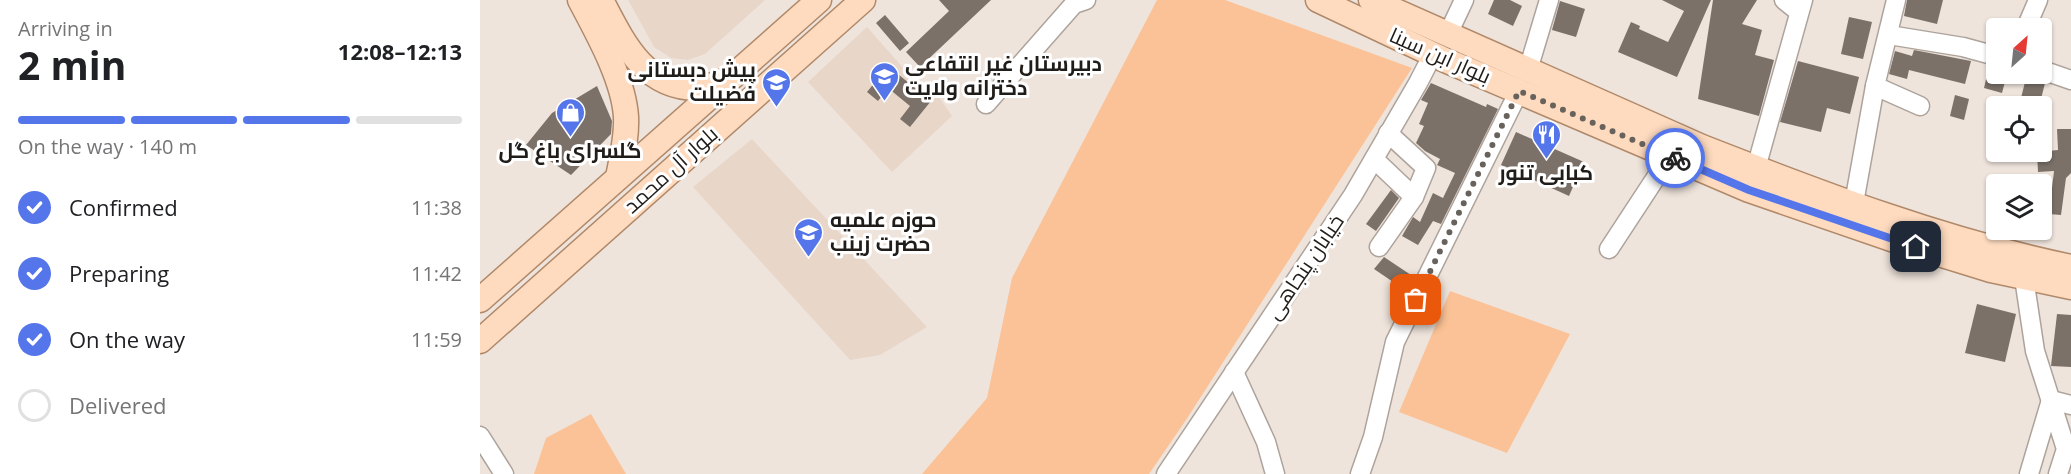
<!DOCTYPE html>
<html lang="en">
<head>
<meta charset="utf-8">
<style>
	body { margin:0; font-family:"Open Sans",Cairo,sans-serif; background:#f2f2f2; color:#202124; height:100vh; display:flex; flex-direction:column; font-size:22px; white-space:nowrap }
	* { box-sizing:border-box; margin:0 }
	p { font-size:20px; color:#757577 }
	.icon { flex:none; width:33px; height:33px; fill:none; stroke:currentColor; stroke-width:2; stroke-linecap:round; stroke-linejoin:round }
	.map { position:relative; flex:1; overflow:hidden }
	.side { display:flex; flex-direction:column; background:#fff; width:480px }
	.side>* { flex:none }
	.needle { width:39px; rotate:27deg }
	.controls { position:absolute; left:1506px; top:18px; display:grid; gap:12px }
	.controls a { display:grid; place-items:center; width:66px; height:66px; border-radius:6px; background:#fff; box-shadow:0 2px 4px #0004; font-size:30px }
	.pin { position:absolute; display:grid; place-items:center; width:51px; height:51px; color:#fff; margin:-26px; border-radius:12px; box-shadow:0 3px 9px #0006 }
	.courier { position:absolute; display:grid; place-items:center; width:60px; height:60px; margin:-30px; border:4px solid #5575ea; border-radius:50%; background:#fff; color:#222; box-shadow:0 2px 8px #0007 }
	.summary em { font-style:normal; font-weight:700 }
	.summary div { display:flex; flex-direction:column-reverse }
	.summary { display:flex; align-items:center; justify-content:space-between; height:102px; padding:0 18px }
	h1 { font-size:39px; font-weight:700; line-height:45px }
	.bar { display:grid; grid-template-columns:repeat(4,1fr); gap:9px 6px; align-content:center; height:72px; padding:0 18px }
	.bar i { height:8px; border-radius:4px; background:#e0e0e0 }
	.bar .selected { background:#5575ea }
	.bar p { grid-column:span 4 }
	ol { padding:0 18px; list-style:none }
	li { display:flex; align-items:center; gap:18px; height:66px }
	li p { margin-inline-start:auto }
	li .icon { padding:6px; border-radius:50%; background:#5575ea; color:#fff; stroke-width:4 }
	li:last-child { color:#757577 }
	li i { width:33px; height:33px; border:3px solid #e0e0e0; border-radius:50% }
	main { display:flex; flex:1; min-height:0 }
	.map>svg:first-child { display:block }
	.built { fill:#e8d6c9 }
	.green { fill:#fac296 }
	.building { fill:#7b7169 }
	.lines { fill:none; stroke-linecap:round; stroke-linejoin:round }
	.minor-casing { stroke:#ada39b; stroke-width:21 }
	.major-casing { stroke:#b0896a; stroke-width:27 }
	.minor { stroke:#fff; stroke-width:18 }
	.major { stroke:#fedbbf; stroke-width:24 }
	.done { stroke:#68625d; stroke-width:6; stroke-dasharray:0 10.8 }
	.route { stroke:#5575ea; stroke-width:8 }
	.labels { text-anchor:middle; stroke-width:6; stroke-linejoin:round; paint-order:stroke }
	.street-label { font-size:21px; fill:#201c19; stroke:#fff }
	.poi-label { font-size:21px; font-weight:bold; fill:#201c19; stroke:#fff; text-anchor:start }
</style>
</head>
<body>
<main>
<section class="side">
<div class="summary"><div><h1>2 min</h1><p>Arriving in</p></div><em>12:08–12:13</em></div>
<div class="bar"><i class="selected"></i><i class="selected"></i><i class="selected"></i><i></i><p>On the way · 140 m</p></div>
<ol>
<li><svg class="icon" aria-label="check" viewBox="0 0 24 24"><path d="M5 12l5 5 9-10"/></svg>Confirmed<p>11:38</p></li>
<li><svg class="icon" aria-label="check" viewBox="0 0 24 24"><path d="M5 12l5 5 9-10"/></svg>Preparing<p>11:42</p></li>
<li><svg class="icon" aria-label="check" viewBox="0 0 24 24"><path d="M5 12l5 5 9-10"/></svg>On the way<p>11:59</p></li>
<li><i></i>Delivered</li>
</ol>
</section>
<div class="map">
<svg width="1591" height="474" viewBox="0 0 1591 474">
	<rect width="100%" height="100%" fill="#efe4dc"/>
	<!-- built -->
	<g class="built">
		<path d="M148,0h137l-60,54 -17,6 -17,-2 -17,-11z"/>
		<path d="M387,27l53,60 8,-6 24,35 -60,56 -84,-90z"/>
		<path d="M272,139l175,188 -47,28 -30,5 -157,-173z"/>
	</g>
	<!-- green -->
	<g class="green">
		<path d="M677,0h68l187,68 -226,352 -37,54h-227l65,-76 25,-120z"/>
		<path d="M970,291l120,43 -63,119 -108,-41z"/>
		<path d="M111,414l35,60h-92l12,-36z"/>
	</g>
	<!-- building -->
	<g class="building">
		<path d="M459,0h52l-71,67 -14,-15 43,-41z"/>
		<path d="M1014,0h16l12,6 -9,20 -25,-12z"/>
		<path d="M1182,0h49l-34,77 -59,-25 13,-30 9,4 -1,3 29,13 16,-31z"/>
		<path d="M1233,0h44l-15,24 20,6 -7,25 19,5 -15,56 -61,-17z"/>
		<path d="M1427,0h36l-6,24 -33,-8z"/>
		<path d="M1080,1l25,8 -9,28 -24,-7z"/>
		<path d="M405,15l24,28 -9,8 -24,-28z"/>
		<path d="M1369,17l23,5 -9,37 -22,-5z"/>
		<path d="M1434,50l57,11 -6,23 -56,-14 -2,9 -18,-5 6,-23 17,5z"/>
		<path d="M1318,61l61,16 -9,37 -23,-6 -6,24 -41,-10z"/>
		<path d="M408,66l43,35 -21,26 -10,-8 10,-13 -22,-18 -10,13 -11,-9z"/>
		<path d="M1509,66l7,1v7h11l-5,19 -18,-5z"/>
		<path d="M1547,74h5l2,4 11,5 -5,20 -19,-5z"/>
		<path d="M951,83l55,24 1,-3 11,5 -57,115 -8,-3 -15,24 -16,-9 11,-19 7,5 13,-29 10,5 12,-25 -18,-8 3,-6 -15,-8 -9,-8 8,-17 -5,-2 9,-21 -7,-3z"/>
		<path d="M117,86l15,35 -1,13 -40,41 -45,-30 26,-32z"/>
		<path d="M1475,95l14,4 -5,21 -14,-4z"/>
		<path d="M1577,129h14v44l-5,5 -5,37 -12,-1 5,-43 -16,1 -1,-20 21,-2z"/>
		<path d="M1036,132l68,30 -15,34 -68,-31z"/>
		<path d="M911,190l8,8 -23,33 -10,-7z"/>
		<path d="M904,257l27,18 -9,13 -28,-19z"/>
		<path d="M1497,304l39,10 -11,48 -40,-9z"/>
		<path d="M1577,314l14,1v52l-20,-1z"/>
	</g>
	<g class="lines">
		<defs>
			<g id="minor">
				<path d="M1304,0l15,12"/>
				<path d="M1546,28l12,-28"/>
				<path d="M968,34l16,-34"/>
				<path d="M1409,35l74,12 33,9"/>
				<path d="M1048,70l21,-70"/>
				<path d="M1562,70l29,10"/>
				<path d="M1395,86l45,20"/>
				<path d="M506,104l88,-100 12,-4"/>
				<path d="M894,159l40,38 12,-29 -38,-35"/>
				<path d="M1276,168l47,-168"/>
				<path d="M1374,203l21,-117 21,-86"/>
				<path d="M899,247l35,-50"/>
				<path d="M1129,249l61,-93"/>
				<path d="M1544,278l11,73 31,98 -8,25"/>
				<path d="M754,372l32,70 9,32"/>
				<path d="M1571,400l20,5"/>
				<path d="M0,436l24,38"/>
				<path d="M686,474l187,-279 65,-112 15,-29"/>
				<path d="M880,474l13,-37 22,-95 124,-251"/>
				<path d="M1549,474l22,-74"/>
			</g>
			<g id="major">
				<path d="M100,0c17,32 44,80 46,117 1,20 -4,40 -8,60"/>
				<path d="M121,0c22,42 43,89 98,88 9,0 19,-5 27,-8"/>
				<path d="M838,0l127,60 304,130 148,51 94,29 80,17"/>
				<path d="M891,0l331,147c120,47 243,94 369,120"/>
				<path d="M0,300l339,-300"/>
				<path d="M0,341l383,-341"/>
			</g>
		</defs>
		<!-- minor casing -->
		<use href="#minor" class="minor-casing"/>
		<!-- major casing -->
		<use href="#major" class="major-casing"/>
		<!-- minor -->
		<use href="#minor" class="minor"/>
		<!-- major -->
		<use href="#major" class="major"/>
	</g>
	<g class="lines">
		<!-- done -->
		<path class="done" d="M936,300l103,-209 156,67"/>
		<!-- route -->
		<path class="route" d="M1195,158l74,32 167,57"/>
	</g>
	<!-- icons -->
	<defs>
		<symbol id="school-pin" viewBox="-11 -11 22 30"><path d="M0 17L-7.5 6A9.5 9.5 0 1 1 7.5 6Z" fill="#5575ea" stroke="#fff"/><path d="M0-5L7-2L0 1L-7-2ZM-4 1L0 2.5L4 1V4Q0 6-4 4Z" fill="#fff"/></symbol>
		<symbol id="shop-pin" viewBox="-11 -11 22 30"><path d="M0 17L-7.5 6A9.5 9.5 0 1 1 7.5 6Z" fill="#5575ea" stroke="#fff"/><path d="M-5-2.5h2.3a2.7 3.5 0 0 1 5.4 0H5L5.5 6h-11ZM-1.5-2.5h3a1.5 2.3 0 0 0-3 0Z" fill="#fff"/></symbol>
		<symbol id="restaurant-pin" viewBox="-11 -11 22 30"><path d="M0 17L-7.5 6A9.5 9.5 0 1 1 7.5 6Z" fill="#5575ea" stroke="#fff"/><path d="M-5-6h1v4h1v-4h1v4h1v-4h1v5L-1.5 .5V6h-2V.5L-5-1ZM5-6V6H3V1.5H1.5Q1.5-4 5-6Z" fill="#fff"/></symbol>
	</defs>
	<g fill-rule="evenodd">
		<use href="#school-pin" x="388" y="60" width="33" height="45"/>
		<use href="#school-pin" x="280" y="66" width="33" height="45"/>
		<use href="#shop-pin" x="74" y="96" width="33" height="45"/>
		<use href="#restaurant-pin" x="1050" y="118" width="33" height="45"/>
		<use href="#school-pin" x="312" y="216" width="33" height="45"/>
	</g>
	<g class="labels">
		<!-- street labels -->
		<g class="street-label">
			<text transform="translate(960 56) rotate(24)" y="7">بلوار ابن سینا</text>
			<text transform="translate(191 170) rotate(-42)" y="7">بلوار آل محمد</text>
			<text transform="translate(825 267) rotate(-56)" y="7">خیابان پنجاهی</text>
		</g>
		<!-- poi labels -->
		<g class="poi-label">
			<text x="425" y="71">دبیرستان غیر انتفاعی<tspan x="425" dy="24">دخترانه ولایت</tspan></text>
			<text x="276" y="77" text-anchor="end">پیش دبستانی<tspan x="276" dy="24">فضیلت</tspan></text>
			<text x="90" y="158" text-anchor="middle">گلسرای باغ گل</text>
			<text x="1066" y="180" text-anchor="middle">کبابی تنور</text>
			<text x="350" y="227">حوزه علمیه<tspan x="350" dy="24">حضرت زینب</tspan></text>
		</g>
	</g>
</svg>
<div class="controls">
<a><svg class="needle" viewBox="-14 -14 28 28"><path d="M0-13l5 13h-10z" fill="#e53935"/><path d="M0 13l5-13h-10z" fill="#757577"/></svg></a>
<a><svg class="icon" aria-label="locate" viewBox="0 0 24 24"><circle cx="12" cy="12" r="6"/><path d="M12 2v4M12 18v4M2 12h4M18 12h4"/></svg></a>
<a><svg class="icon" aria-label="layers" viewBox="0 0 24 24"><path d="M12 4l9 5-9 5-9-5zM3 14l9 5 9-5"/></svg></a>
</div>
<div class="pin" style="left:936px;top:300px;background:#ea580c"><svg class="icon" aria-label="bag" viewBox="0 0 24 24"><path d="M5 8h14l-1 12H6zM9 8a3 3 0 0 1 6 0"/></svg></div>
<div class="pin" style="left:1436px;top:247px;background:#1f2937"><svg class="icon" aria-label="home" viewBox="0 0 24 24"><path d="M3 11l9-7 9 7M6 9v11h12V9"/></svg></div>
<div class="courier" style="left:1195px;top:158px"><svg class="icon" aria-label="bike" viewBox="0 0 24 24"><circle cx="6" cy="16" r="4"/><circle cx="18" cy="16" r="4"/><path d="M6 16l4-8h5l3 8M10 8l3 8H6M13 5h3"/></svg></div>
</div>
</main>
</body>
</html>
